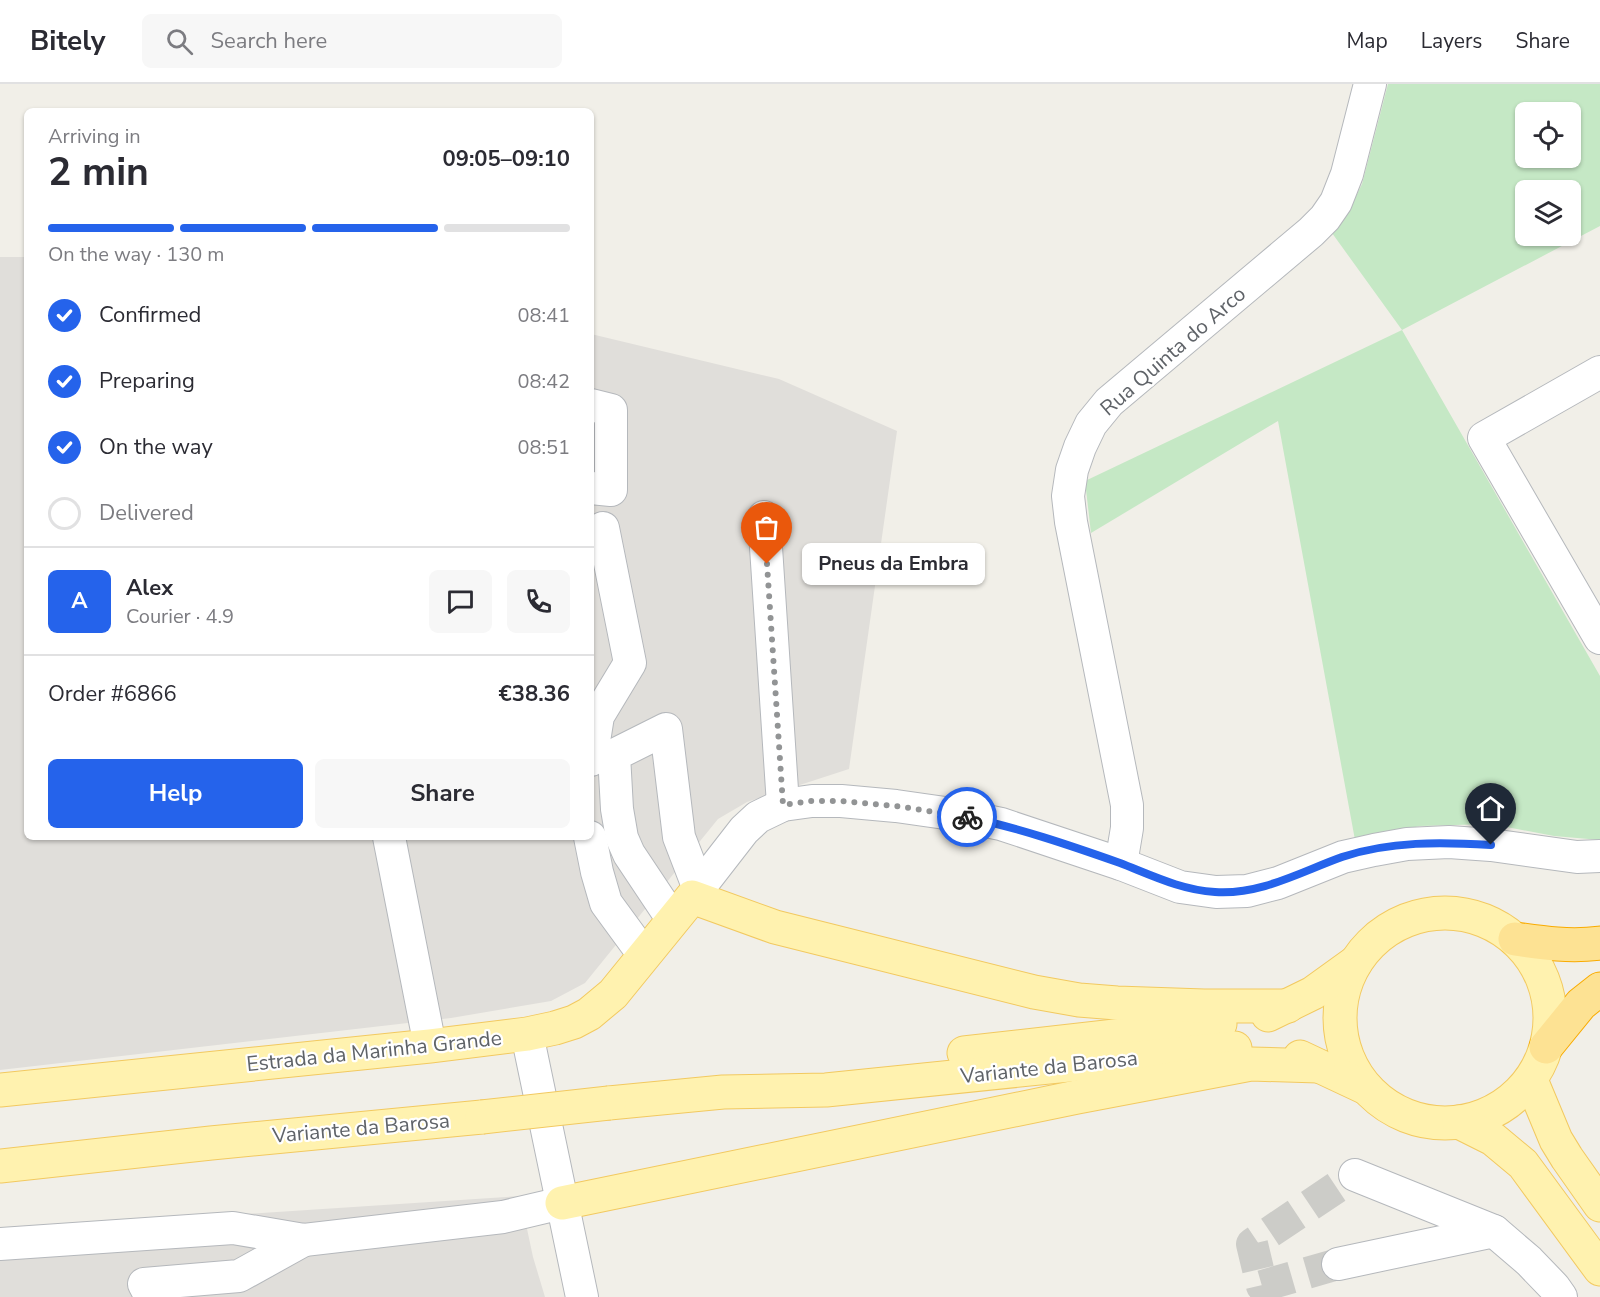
<!DOCTYPE html>
<html lang="en">
<head>
<meta charset="utf-8">
<style>
	body { margin:0; font-family:"Nunito Sans",sans-serif; background:#f7f7f7; color:#2b2b33; height:100vh; display:flex; flex-direction:column; font-size:22px; white-space:nowrap }
	* { box-sizing:border-box; margin:0 }
	p { font-size:20px; color:#7c7c81 }
	.icon { flex:none; width:33px; height:33px; fill:none; stroke:currentColor; stroke-width:2; stroke-linecap:round; stroke-linejoin:round }
	.map { position:relative; flex:1; overflow:hidden }
	.panel { position:absolute; left:24px; top:24px; width:570px; height:732px; display:flex; flex-direction:column; background:#fff; border-radius:9px; box-shadow:0 2px 4px #0004 }
	.panel>* { flex:none }
	.buttons { position:absolute; left:1515px; top:18px; display:grid; gap:12px }
	.buttons a { display:grid; place-items:center; width:66px; height:66px; border-radius:9px; background:#fff; box-shadow:0 2px 4px #0004; font-size:30px }
	.pin { position:absolute; display:grid; place-items:center; width:51px; height:51px; color:#fff; margin:-62px -26px; border-radius:50% 50% 50% 0; rotate:-45deg; box-shadow:0 0 6px #0007 }
	.pin .icon { rotate:45deg }
	.courier { position:absolute; display:grid; place-items:center; width:60px; height:60px; margin:-30px; border:4px solid #2563eb; border-radius:50%; background:#fff; color:#222; box-shadow:0 2px 8px #0007 }
	.bubble { position:absolute; height:42px; border-radius:9px; background:#fff; box-shadow:0 2px 4px #0004; font-size:20px; font-weight:700; line-height:42px; text-align:center }
	.summary em { font-style:normal; font-weight:700 }
	.summary div { display:flex; flex-direction:column-reverse }
	.summary { display:flex; align-items:center; justify-content:space-between; height:102px; padding:0 24px }
	h1 { font-size:39px; font-weight:700; line-height:45px }
	.bar { display:grid; grid-template-columns:repeat(4,1fr); gap:9px 6px; align-content:center; height:72px; padding:0 24px }
	.bar i { height:8px; border-radius:4px; background:#e1e1e2 }
	.bar .on { background:#2563eb }
	.bar p { grid-column:span 4 }
	.line { display:flex; align-items:center; gap:15px; padding:0 24px; border-top:2px solid #e1e1e2 }
	.line div { flex:1 }
	.round { display:grid; place-items:center; flex:none; width:63px; height:63px; border-radius:9px; background:#f7f7f7 }
	ol { padding:0 24px; list-style:none }
	li { display:flex; align-items:center; gap:18px; height:66px }
	li p { margin-inline-start:auto }
	li .icon { padding:6px; border-radius:50%; background:#2563eb; color:#fff; stroke-width:4 }
	li:last-child { color:#7c7c81 }
	li i { width:33px; height:33px; border:3px solid #e1e1e2; border-radius:50% }
	.button { display:flex; gap:12px; margin-top:auto; padding:12px 24px }
	.button a { flex:1; height:69px; border-radius:9px; background:#2563eb; color:#fff; font-size:24px; font-weight:700; line-height:69px; text-align:center }
	.button a+a { background:#f7f7f7; color:#2b2b33 }
	header { display:flex; align-items:center; gap:36px; box-sizing:border-box; height:84px; padding:0 30px; background:#fff; border-bottom:2px solid #e1e1e2 }
	header strong { font-size:28px }
	nav { display:flex; gap:33px; margin-inline-start:auto; font-size:21px }
	.search { width:420px; height:54px; background:#f7f7f7; display:flex; align-items:center; gap:15px; box-sizing:border-box; padding:0 21px; border-radius:9px; color:#7c7c81; font-size:22px }
	.map>svg:first-child { display:block }
	.industrial { fill:#e0deda }
	.green { fill:#c5e8c5; fill-rule:evenodd }
	.lines { fill:none; stroke-linecap:round; stroke-linejoin:round }
	.minor-tunnel { stroke:#ccccc8; stroke-width:32; stroke-dasharray:32 16; stroke-linecap:butt }
	.minor-casing { stroke:#b5b8bc; stroke-width:34 }
	.major-casing { stroke:#f2c960; stroke-width:35 }
	.highway-casing { stroke:#f9ab00; stroke-width:35 }
	.minor { stroke:#fff; stroke-width:32 }
	.major { stroke:#fff2af; stroke-width:33 }
	.highway { stroke:#fde293; stroke-width:33 }
	.major-bridge-casing { stroke:#f2c960; stroke-width:35; stroke-linecap:butt }
	.major-bridge { stroke:#fff2af; stroke-width:33 }
	.done { stroke:#929495; stroke-width:6; stroke-dasharray:0 10.8 }
	.route { stroke:#2563eb; stroke-width:8 }
	.labels { text-anchor:middle; stroke-width:4.5; stroke-linejoin:round; paint-order:stroke }
	.street-label { font-size:21px; fill:#5f6368; stroke:#fff }
</style>
</head>
<body>
<header>
<strong>Bitely</strong>
<div class="search"><svg class="icon" aria-label="search" viewBox="0 0 24 24"><circle cx="10" cy="10" r="6"/><path d="M15 15l6 6"/></svg>Search here</div>
<nav><a>Map</a><a>Layers</a><a>Share</a></nav>
</header>
<div class="map">
<svg width="1600" height="1213" viewBox="0 0 1600 1213">
	<rect width="100%" height="100%" fill="#f1efe8"/>
	<!-- industrial -->
	<g class="industrial">
		<path d="M0,173h27v580h564v-503l188,45 118,52 -48,338 -102,33 -29,17 -133,164 -34,18 -100,17 -451,52z"/>
		<path d="M520,1112l13,61 12,40h-545v-67z"/>
	</g>
	<!-- green -->
	<path class="green" d="M1388,0h212v142l-198,104 198,346v164l-46,-4 -63,-12 -71,2 -65,14 -77,-419 -187,112 -6,-52 317,-151 -70,-97 16,-21 14,-28zM1526,28h44v46h-44zM1526,106h44v46h-44z"/>
	<g class="lines">
		<!-- minor-tunnel -->
		<path class="minor-tunnel" d="M1338,1180l-76,22 -10,-42 103,-69"/>
		<defs>
			<g id="minor">
				<path d="M1600,288l-116,66 116,200"/>
				<path d="M591,321l20,5v80l-20,-2"/>
				<path d="M764,433l19,288"/>
				<path d="M591,676l7,-44 32,-53 -27,-135"/>
				<path d="M389,753l41,209"/>
				<path d="M590,753l7,35 9,31 38,52"/>
				<path d="M1121,780l6,-36v-23l-56,-283 -3,-26 4,-26 8,-23 11,-23 18,-22 202,-170 14,-14 11,-16 11,-28 23,-90"/>
				<path d="M692,813l52,-67 14,-13 25,-12 29,-4h29l55,5 56,8 49,10 120,40 59,23 36,5 31,-1 31,-8 65,-26 31,-7 33,-6 42,-2 42,3 86,12 23,-1"/>
				<path d="M673,836l-44,-66 -7,-16 -5,-29 -3,-54 52,-26 13,108 20,52"/>
				<path d="M527,950l55,263"/>
				<path d="M1355,1091l139,56 35,30 25,26 7,10"/>
				<path d="M0,1160l233,-16 71,12 199,-23 59,-14"/>
				<path d="M1338,1180l156,-33"/>
				<path d="M151,1213l-7,-13 95,-8 65,-36"/>
			</g>
			<g id="major">
				<circle cx="1445" cy="934" r="105"/>
				<path d="M1268,931l45,-22 43,-31"/>
				<path d="M964,969l256,-29"/>
				<path d="M1300,973l66,31"/>
				<path d="M1531,996l25,60 11,18 33,47"/>
				<path d="M0,1006l430,-44 97,-12 28,-6 19,-6 15,-8 24,-20 79,-97 83,30 259,65 45,8 38,3 87,3h84"/>
				<path d="M609,1019l114,-11 103,-2 409,-42"/>
				<path d="M1459,1038l34,17 30,25 77,105"/>
				<path d="M0,1082l211,-23 271,-26"/>
				<path d="M562,1119l515,-106 174,-33 67,2"/>
			</g>
			<g id="highway">
				<path d="M1515,855c28,4 56,8 85,4"/>
				<path d="M1546,963l35,-43 19,-15"/>
			</g>
		</defs>
		<!-- minor casing -->
		<use href="#minor" class="minor-casing"/>
		<!-- major casing -->
		<use href="#major" class="major-casing"/>
		<!-- highway casing -->
		<use href="#highway" class="highway-casing"/>
		<!-- minor -->
		<use href="#minor" class="minor"/>
		<!-- major -->
		<use href="#major" class="major"/>
		<!-- highway -->
		<use href="#highway" class="highway"/>
		<defs>
			<path id="major-bridge" d="M482,1033l127,-14"/>
		</defs>
		<!-- major-bridge casing -->
		<use href="#major-bridge" class="major-bridge-casing"/>
		<!-- major-bridge -->
		<use href="#major-bridge" class="major-bridge"/>
	</g>
	<g class="lines">
		<!-- done -->
		<path class="done" d="M767,480l16,241 29,-4h29l55,5 71,11"/>
		<!-- route -->
		<path class="route" d="M967,733c52,11 102,28 153,46 31,12 61,27 95,29 46,3 85,-20 127,-35 48,-16 99,-15 149,-12"/>
	</g>
	<g class="labels">
		<!-- street labels -->
		<g class="street-label">
			<text transform="translate(1173 267) rotate(-41)" y="7">Rua Quinta do Arco</text>
			<text transform="translate(374 967) rotate(-6)" y="7">Estrada da Marinha Grande</text>
			<text transform="translate(1049 983) rotate(-6)" y="7">Variante da Barosa</text>
			<text transform="translate(361 1044) rotate(-5)" y="7">Variante da Barosa</text>
		</g>
	</g>
</svg>
<div class="buttons">
<a><svg class="icon" aria-label="locate" viewBox="0 0 24 24"><circle cx="12" cy="12" r="6"/><path d="M12 2v4M12 18v4M2 12h4M18 12h4"/></svg></a>
<a><svg class="icon" aria-label="layers" viewBox="0 0 24 24"><path d="M12 4l9 5-9 5-9-5zM3 14l9 5 9-5"/></svg></a>
</div>
<div class="pin" style="left:767px;top:480px;background:#ea580c"><svg class="icon" aria-label="bag" viewBox="0 0 24 24"><path d="M5 8h14l-1 12H6zM9 8a3 3 0 0 1 6 0"/></svg></div>
<div class="pin" style="left:1491px;top:761px;background:#1f2937"><svg class="icon" aria-label="home" viewBox="0 0 24 24"><path d="M3 11l9-7 9 7M6 9v11h12V9"/></svg></div>
<div class="courier" style="left:967px;top:733px"><svg class="icon" aria-label="bike" viewBox="0 0 24 24"><circle cx="6" cy="16" r="4"/><circle cx="18" cy="16" r="4"/><path d="M6 16l4-8h5l3 8M10 8l3 8H6M13 5h3"/></svg></div>
<div class="bubble" style="left:802px;top:459px;width:183px">Pneus da Embra</div>
<section class="panel">
<div class="summary"><div><h1>2 min</h1><p>Arriving in</p></div><em>09:05–09:10</em></div>
<div class="bar"><i class="on"></i><i class="on"></i><i class="on"></i><i></i><p>On the way · 130 m</p></div>
<ol>
<li><svg class="icon" aria-label="check" viewBox="0 0 24 24"><path d="M5 12l5 5 9-10"/></svg>Confirmed<p>08:41</p></li>
<li><svg class="icon" aria-label="check" viewBox="0 0 24 24"><path d="M5 12l5 5 9-10"/></svg>Preparing<p>08:42</p></li>
<li><svg class="icon" aria-label="check" viewBox="0 0 24 24"><path d="M5 12l5 5 9-10"/></svg>On the way<p>08:51</p></li>
<li><i></i>Delivered</li>
</ol>
<div class="line" style="height:108px"><b class="round" style="background:#2563eb;color:#fff">A</b><div><b>Alex</b><p>Courier · 4.9</p></div><a class="round"><svg class="icon" aria-label="chat" viewBox="0 0 24 24"><path d="M4 5h16v11H9l-5 4z"/></svg></a><a class="round"><svg class="icon" aria-label="phone" viewBox="0 0 24 24"><path d="M5 4h4l2 5-3 2q2 4 5 5l2-3 5 2v4C11 20 4 13 5 4z"/></svg></a></div>
<div class="line" style="height:78px"><div>Order #6866</div><b>€38.36</b></div>
<div class="button"><a>Help</a><a>Share</a></div>
</section>
</div>
</body>
</html>
